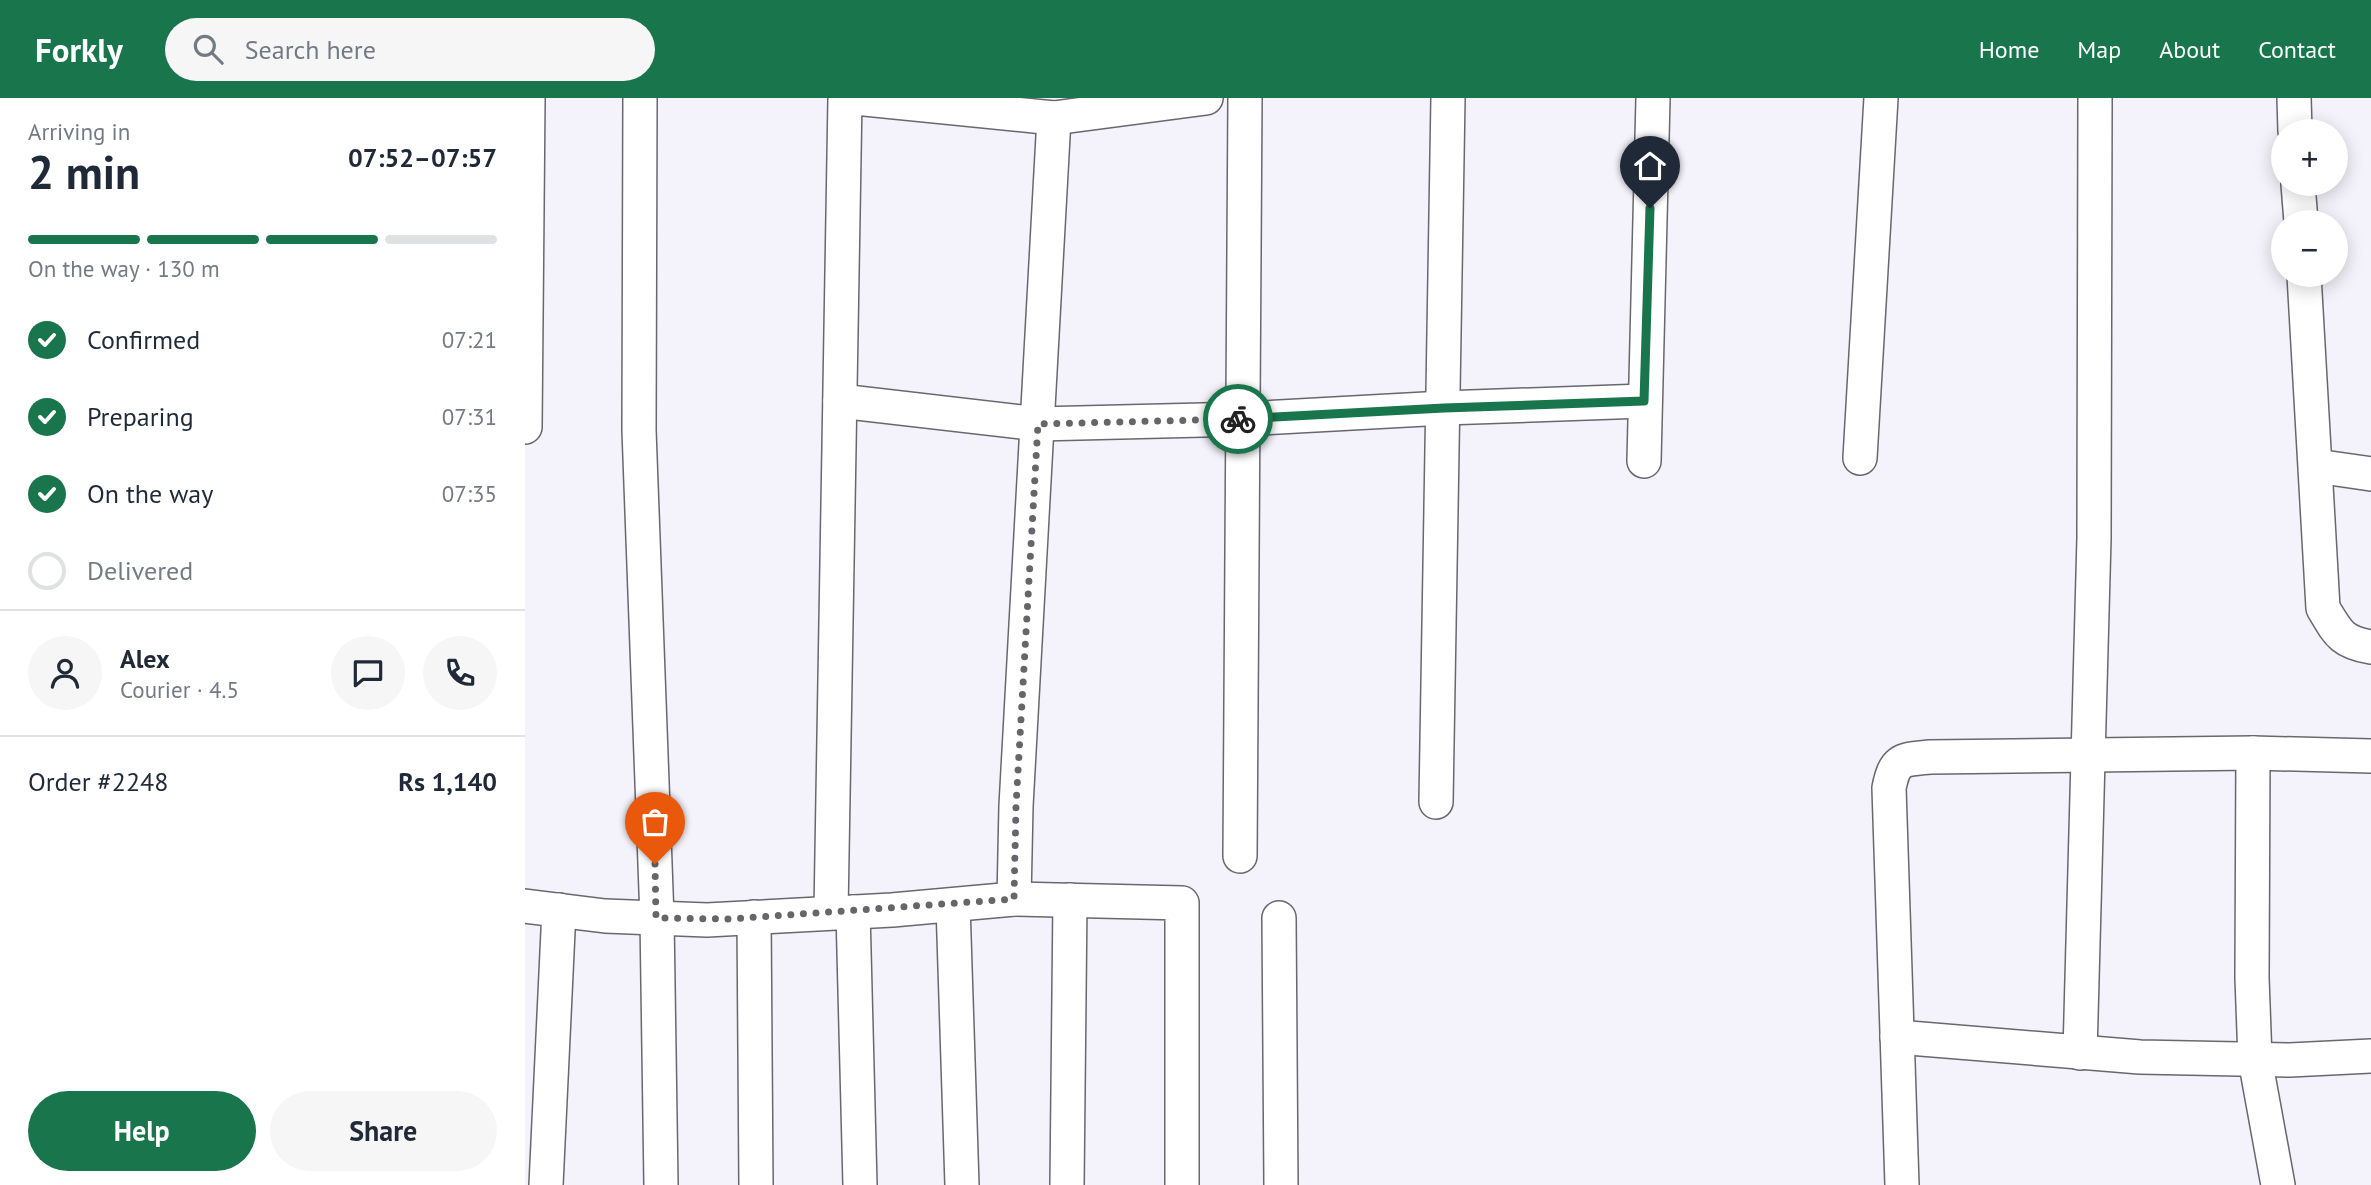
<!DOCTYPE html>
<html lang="en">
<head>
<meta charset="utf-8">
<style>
	body { margin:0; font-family:"PT Sans",sans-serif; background:#f6f6f7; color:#1f2937; height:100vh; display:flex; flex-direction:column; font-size:26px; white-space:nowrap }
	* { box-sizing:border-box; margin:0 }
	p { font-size:23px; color:#747a83 }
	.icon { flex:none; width:38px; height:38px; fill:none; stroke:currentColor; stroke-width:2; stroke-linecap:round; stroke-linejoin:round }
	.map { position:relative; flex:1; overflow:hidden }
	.panel { display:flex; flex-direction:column; background:#fff; width:525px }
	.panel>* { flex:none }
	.fabs { position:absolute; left:1746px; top:21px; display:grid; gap:14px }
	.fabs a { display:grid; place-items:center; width:77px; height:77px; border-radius:50%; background:#fff; box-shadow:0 4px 18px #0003; font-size:35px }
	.pin { position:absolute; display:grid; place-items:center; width:60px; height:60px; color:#fff; margin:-72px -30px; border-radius:50% 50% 50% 0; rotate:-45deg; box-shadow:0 0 7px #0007 }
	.pin .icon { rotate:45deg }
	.courier { position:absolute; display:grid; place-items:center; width:70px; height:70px; margin:-35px; border:5px solid #19764c; border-radius:50%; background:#fff; color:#222; box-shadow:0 2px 9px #0007 }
	.headline em { font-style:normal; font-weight:700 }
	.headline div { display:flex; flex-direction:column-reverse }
	.headline { display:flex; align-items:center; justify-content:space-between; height:119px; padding:0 28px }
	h1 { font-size:46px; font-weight:700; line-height:52px }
	.bar { display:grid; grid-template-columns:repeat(4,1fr); gap:10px 7px; align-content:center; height:84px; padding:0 28px }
	.bar i { height:9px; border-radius:5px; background:#e0e1e3 }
	.bar .active { background:#19764c }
	.bar p { grid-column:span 4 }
	.line { display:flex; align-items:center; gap:18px; padding:0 28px; border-top:2px solid #e0e1e3 }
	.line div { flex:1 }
	.round { display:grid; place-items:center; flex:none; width:74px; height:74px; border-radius:37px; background:#f6f6f7 }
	ol { padding:0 28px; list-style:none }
	li { display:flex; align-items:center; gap:21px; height:77px }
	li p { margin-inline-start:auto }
	li .icon { padding:7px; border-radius:50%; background:#19764c; color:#fff; stroke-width:4 }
	li:last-child { color:#747a83 }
	li i { width:38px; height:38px; border:4px solid #e0e1e3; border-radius:50% }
	.action { display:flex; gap:14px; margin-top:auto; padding:14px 28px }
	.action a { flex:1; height:80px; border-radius:42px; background:#19764c; color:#fff; font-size:28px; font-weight:700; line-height:80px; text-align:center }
	.action a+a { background:#f6f6f7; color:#1f2937 }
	header { display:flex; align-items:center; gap:42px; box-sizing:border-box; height:98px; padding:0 35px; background:#19764c; color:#fff }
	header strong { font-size:33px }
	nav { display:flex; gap:38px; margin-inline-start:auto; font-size:24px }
	.search { width:490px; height:63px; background:#f6f6f7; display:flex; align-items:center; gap:18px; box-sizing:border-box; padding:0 24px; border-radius:38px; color:#747a83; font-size:26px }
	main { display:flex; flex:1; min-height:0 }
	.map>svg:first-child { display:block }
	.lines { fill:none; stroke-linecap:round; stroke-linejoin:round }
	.minor-casing { stroke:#69676e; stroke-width:36 }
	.minor { stroke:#fff; stroke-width:33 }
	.done { stroke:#66656a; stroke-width:7; stroke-dasharray:0 12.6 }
	.route { stroke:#19764c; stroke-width:9 }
</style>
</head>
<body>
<header>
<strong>Forkly</strong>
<div class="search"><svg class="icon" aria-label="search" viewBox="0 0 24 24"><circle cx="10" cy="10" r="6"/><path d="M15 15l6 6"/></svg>Search here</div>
<nav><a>Home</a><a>Map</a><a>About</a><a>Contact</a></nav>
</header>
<main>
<section class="panel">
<div class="headline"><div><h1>2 min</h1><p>Arriving in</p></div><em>07:52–07:57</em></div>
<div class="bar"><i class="active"></i><i class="active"></i><i class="active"></i><i></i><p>On the way · 130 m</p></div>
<ol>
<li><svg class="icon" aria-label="check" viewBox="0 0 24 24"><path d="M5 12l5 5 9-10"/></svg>Confirmed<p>07:21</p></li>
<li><svg class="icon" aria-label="check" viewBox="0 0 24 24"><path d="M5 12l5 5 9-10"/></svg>Preparing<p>07:31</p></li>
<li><svg class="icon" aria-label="check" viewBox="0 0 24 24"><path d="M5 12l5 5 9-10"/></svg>On the way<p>07:35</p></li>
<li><i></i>Delivered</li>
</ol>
<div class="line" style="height:126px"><a class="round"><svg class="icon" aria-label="person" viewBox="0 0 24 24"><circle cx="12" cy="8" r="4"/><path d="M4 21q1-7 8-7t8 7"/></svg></a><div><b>Alex</b><p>Courier · 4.5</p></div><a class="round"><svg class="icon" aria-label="chat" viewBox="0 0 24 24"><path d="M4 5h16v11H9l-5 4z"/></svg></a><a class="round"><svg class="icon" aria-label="phone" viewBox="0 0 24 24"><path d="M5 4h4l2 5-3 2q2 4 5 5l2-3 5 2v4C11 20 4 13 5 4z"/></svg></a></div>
<div class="line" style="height:91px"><div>Order #2248</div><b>Rs 1,140</b></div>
<div class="action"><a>Help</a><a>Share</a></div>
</section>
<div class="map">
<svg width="1846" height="1087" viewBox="0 0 1846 1087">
	<rect width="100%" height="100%" fill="#f4f2fa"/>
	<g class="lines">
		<defs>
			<g id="minor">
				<path d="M115,0l-1,332 18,488 4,267"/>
				<path d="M330,0l199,20 152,-20"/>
				<path d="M1769,0l1,33"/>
				<path d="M1773,86l3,38"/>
				<path d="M1779,177l19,333c15,25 18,34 48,39"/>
				<path d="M315,303l198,23 206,-5 200,-11 200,-7"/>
				<path d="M0,329l3,-329"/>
				<path d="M1335,360l21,-360"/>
				<path d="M1119,363l9,-363"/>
				<path d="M1791,368l55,8"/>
				<path d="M1728,655l-1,225 3,81 23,126"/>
				<path d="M911,704l12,-704"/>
				<path d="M715,758l5,-758"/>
				<path d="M489,801l2,-93 38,-688"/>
				<path d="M428,807l9,280"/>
				<path d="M0,808l80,10 102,4 185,-10 122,-11 168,4v282"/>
				<path d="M306,814l14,-814"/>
				<path d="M328,814l7,273"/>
				<path d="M229,819l2,268"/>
				<path d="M754,820l2,267"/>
				<path d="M1372,939l243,20 150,3 81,-4"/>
				<path d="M1555,955l14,-515 1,-440"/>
				<path d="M21,1087l13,-275"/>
				<path d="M542,1087l3,-285"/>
				<path d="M1377,1087l-13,-397c6,-30 13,-28 41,-31l323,-4 118,3"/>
			</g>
		</defs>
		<!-- minor casing -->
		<use href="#minor" class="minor-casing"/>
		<!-- minor -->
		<use href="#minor" class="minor"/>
	</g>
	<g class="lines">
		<!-- done -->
		<path class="done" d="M130,766l1,54 74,1 284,-20 2,-93 22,-382 200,-5"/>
		<!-- route -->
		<path class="route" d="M713,321l206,-11 200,-7 6,-193"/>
	</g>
</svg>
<div class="fabs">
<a>+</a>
<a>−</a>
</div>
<div class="pin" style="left:130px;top:766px;background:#ea580c"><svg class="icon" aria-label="bag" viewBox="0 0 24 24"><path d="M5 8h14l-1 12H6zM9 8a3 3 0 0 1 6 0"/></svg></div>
<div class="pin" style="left:1125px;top:110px;background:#1f2937"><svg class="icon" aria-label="home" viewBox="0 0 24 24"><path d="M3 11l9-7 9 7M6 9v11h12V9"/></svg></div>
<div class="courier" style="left:713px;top:321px"><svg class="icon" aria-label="bike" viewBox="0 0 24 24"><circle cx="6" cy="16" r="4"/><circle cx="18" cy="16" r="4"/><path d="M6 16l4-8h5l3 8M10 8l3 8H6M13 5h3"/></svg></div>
</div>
</main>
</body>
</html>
